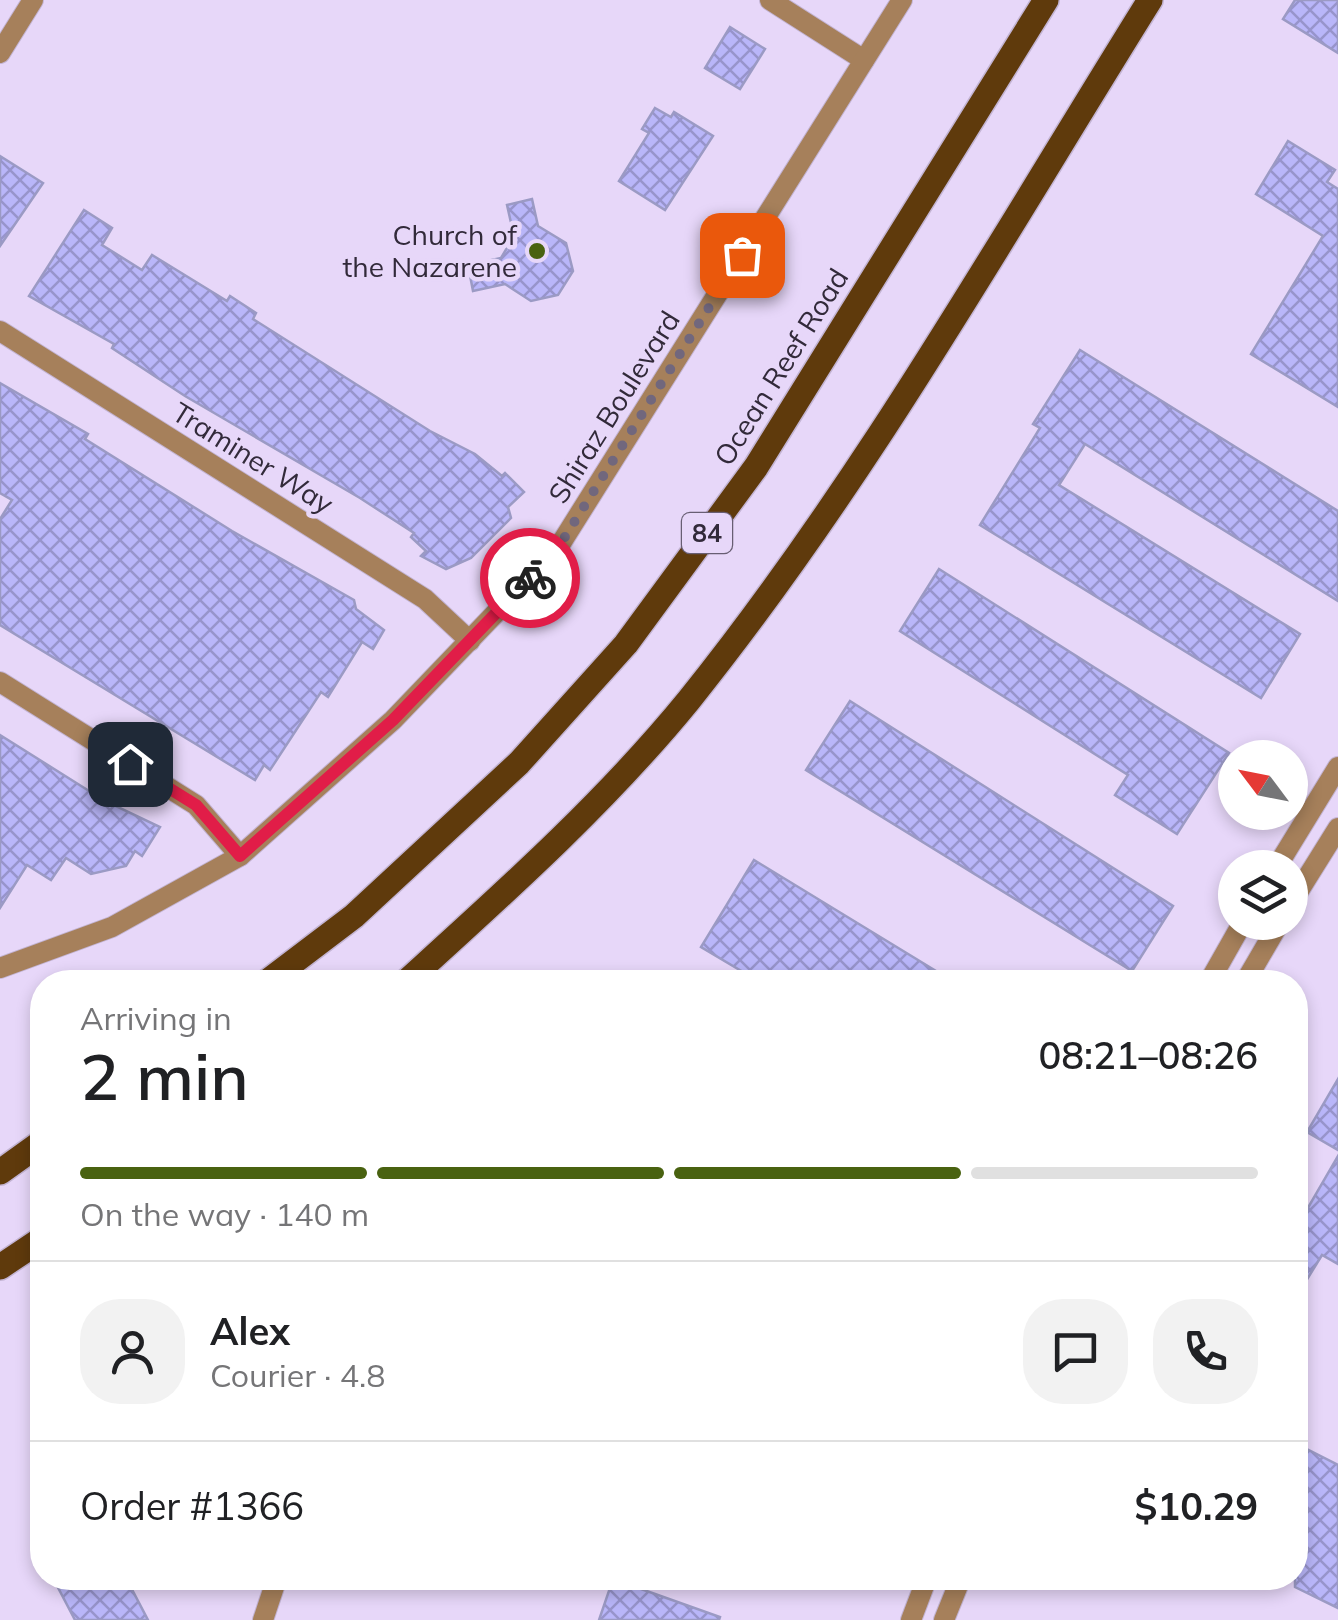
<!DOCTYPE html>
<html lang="en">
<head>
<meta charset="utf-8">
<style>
	body { margin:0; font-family:Mulish,sans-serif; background:#f2f2f2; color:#202124; height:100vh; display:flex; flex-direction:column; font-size:38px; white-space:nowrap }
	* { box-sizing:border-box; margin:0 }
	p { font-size:32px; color:#757577 }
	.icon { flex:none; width:55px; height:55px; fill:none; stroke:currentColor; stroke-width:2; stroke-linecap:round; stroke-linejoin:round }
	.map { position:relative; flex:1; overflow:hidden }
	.drawer { position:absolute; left:30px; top:970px; width:1278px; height:620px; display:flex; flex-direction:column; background:#fff; border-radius:40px; box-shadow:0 5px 15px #0003 }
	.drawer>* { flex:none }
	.needle { width:65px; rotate:302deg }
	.buttons { position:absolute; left:1218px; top:740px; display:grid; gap:20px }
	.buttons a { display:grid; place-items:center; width:90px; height:90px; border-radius:50%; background:#fff; box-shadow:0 5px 15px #0003; font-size:50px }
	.pin { position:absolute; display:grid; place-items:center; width:85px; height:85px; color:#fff; margin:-42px; border-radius:20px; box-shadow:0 5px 15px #0006 }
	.courier { position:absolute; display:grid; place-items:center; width:100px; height:100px; margin:-50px; border:8px solid #e11d48; border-radius:50%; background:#fff; color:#222; box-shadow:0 2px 12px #0007 }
	.summary em { font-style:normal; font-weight:600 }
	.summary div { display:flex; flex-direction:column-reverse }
	.summary { display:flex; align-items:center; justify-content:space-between; height:170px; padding:0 50px }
	h1 { font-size:65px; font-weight:600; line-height:75px }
	.bar { display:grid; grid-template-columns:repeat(4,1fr); gap:15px 10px; align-content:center; height:120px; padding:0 50px }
	.bar i { height:12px; border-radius:8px; background:#e0e0e0 }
	.bar .active { background:#496210 }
	.bar p { grid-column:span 4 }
	.line { display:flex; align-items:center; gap:25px; padding:0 50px; border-top:2px solid #e0e0e0 }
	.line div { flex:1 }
	.round { display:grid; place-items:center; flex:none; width:105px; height:105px; border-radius:40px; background:#f2f2f2 }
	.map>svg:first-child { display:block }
	.building { fill:url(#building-cross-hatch); stroke:#9b9ac4; stroke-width:2.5 }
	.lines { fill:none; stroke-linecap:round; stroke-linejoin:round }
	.minor-casing { stroke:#c3b4d3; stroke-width:22 }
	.tertiary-casing { stroke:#c3b4d3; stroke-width:22 }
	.primary-casing { stroke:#c3b4d3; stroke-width:28 }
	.minor { stroke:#a6805b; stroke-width:20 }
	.tertiary { stroke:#a6805b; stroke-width:20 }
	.primary { stroke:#5f3a0c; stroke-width:25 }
	.done { stroke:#71677d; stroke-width:10; stroke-dasharray:0 18 }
	.route { stroke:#e11d48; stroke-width:12 }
	.poi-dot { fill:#496210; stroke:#e7d7f9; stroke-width:4 }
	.labels { text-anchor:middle; stroke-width:9; stroke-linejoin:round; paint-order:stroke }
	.shield { fill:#e7d7f9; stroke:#685e73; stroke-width:2.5 }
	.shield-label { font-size:25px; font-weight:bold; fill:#322a3a }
	.poi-label { font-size:28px; fill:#322a3a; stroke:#e7d7f9; text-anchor:end }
	.street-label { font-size:28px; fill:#322a3a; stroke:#e7d7f9 }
</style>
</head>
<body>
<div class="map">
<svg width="1338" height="1620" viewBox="0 0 1338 1620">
	<defs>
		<pattern id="building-cross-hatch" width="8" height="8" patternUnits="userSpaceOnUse" patternTransform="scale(2.5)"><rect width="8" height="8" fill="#b9b6f9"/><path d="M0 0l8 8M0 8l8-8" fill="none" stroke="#9794cb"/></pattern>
	</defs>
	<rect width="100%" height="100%" fill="#e7d7f9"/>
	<!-- building -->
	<g class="building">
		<path d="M1295,0h43v53l-55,-34z"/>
		<path d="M730,27l35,22 -25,40 -35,-21z"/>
		<path d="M655,108l16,9 3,-5 39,24 -48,74 -46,-29 30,-48 -7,-4z"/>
		<path d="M1288,141l47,29 -8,12 11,7v218l-87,-53 72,-118 -67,-42z"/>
		<path d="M0,156l43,27 -43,63z"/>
		<path d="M532,199l6,27 28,17 7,28 -15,24 -27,6 -26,-17 -32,7 -5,-26 33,-7 13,-22 -7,-31z"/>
		<path d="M84,210l28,18 -10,17 40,25 10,-15 75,46 3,-5 26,17 -3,6 177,112 45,23 27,22 3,-3 19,19 -16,15 3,11 -40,40 -25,11 -25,-13 5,-5 -15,-14 3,-4 -54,-35 -175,-102 -73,-48 2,-4 -85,-48z"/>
		<path d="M1080,350l258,161v90l-253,-157 -26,41 241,149 -39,64 -281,-173 60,-97 -7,-4z"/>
		<path d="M0,383l88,51 -3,5 147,92 122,69 2,9 28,21 -11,19 -11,-7 -34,55 -7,-5 -51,78 -6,-5 -9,15 -255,-155v-106l12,-19 -12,-7z"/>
		<path d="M939,569l290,184 -52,81 -62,-39 13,-20 -228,-144z"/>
		<path d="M850,701l323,205 -41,65 -326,-201z"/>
		<path d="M0,735l105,66 55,26 -18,29 -7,-5 -9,15 -35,8 -25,-16 -15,22 -24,-15 -27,43z"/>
		<path d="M754,860l200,122h-194l-59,-35z"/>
		<path d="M1338,1079v71l-31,-18z"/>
		<path d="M1338,1156v108l-16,-9 -27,44v-69z"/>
		<path d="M1295,1443l43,22v143l-43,-21z"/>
		<path d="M53,1578h73l22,42h-73z"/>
		<path d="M613,1579l107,38 -1,3h-120z"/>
	</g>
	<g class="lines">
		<defs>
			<g id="minor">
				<path d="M770,0l94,60"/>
				<path d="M0,53l33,-53"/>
				<path d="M0,331l425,268 45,42"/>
				<path d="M0,682l196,123 44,51"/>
				<path d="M0,968l112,-41 128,-71 153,-136 165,-172 344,-548"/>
				<path d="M263,1620l14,-42"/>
			</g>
			<g id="tertiary">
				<path d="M1276,868l62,-101"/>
				<path d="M1290,905l48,-77"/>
				<path d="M1209,982l34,-60"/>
				<path d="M1245,982l35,-60"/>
				<path d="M911,1620l16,-42"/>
				<path d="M944,1620l17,-42"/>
			</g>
			<g id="primary">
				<path d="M267,982l87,-66 165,-153 107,-119 130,-177 290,-467"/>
				<path d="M406,982c98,-89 199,-179 283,-282 175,-218 313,-463 461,-700"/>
				<path d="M0,1172l42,-30"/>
				<path d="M0,1267l42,-28"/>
			</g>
		</defs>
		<!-- minor casing -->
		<use href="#minor" class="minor-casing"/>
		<!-- tertiary casing -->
		<use href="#tertiary" class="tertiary-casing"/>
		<!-- primary casing -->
		<use href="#primary" class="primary-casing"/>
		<!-- minor -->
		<use href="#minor" class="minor"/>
		<!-- tertiary -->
		<use href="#tertiary" class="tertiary"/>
		<!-- primary -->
		<use href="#primary" class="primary"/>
	</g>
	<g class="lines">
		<!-- done -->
		<path class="done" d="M530,578l28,-30 184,-293"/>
		<!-- route -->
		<path class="route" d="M130,764l66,41 44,51 153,-136 137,-142"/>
	</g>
	<!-- markers -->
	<circle class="poi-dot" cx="537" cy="251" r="10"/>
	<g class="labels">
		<!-- shield labels -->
		<rect class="shield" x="682" y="513" width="50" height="40" rx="8"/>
		<g class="shield-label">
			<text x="707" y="542">84</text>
		</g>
		<!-- poi labels -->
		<g class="poi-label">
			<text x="517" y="245">Church of<tspan x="517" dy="32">the Nazarene</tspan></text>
		</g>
		<!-- street labels -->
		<g class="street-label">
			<text transform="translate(781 367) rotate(-58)" y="10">Ocean Reef Road</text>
			<text transform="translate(614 407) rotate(-58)" y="10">Shiraz Boulevard</text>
			<text transform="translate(253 458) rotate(32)" y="10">Traminer Way</text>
		</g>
	</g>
</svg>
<div class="buttons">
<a><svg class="needle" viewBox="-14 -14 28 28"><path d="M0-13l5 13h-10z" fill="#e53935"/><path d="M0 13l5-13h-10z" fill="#757577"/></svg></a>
<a><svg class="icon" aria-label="layers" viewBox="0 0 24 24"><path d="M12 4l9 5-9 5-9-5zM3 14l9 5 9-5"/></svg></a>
</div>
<div class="pin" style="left:742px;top:255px;background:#ea580c"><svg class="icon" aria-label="bag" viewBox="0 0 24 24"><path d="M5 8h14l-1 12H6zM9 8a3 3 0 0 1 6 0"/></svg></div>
<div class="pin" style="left:130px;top:764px;background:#1f2937"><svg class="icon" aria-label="home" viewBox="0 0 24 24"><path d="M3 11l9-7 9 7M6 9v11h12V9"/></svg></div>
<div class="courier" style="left:530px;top:578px"><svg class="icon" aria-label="bike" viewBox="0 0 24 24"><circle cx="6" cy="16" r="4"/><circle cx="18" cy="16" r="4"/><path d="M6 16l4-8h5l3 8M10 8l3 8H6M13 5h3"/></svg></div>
<section class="drawer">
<div class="summary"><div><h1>2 min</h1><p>Arriving in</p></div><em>08:21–08:26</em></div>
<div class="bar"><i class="active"></i><i class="active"></i><i class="active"></i><i></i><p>On the way · 140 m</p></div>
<div class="line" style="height:180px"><a class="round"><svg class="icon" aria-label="person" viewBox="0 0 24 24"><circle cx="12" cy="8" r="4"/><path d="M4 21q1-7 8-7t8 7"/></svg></a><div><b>Alex</b><p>Courier · 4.8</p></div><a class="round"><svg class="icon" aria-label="chat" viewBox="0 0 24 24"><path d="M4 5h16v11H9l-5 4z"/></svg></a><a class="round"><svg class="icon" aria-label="phone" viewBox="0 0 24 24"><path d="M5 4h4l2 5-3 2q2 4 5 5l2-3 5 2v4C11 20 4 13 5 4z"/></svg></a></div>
<div class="line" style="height:130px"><div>Order #1366</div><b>$10.29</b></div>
</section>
</div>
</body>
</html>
